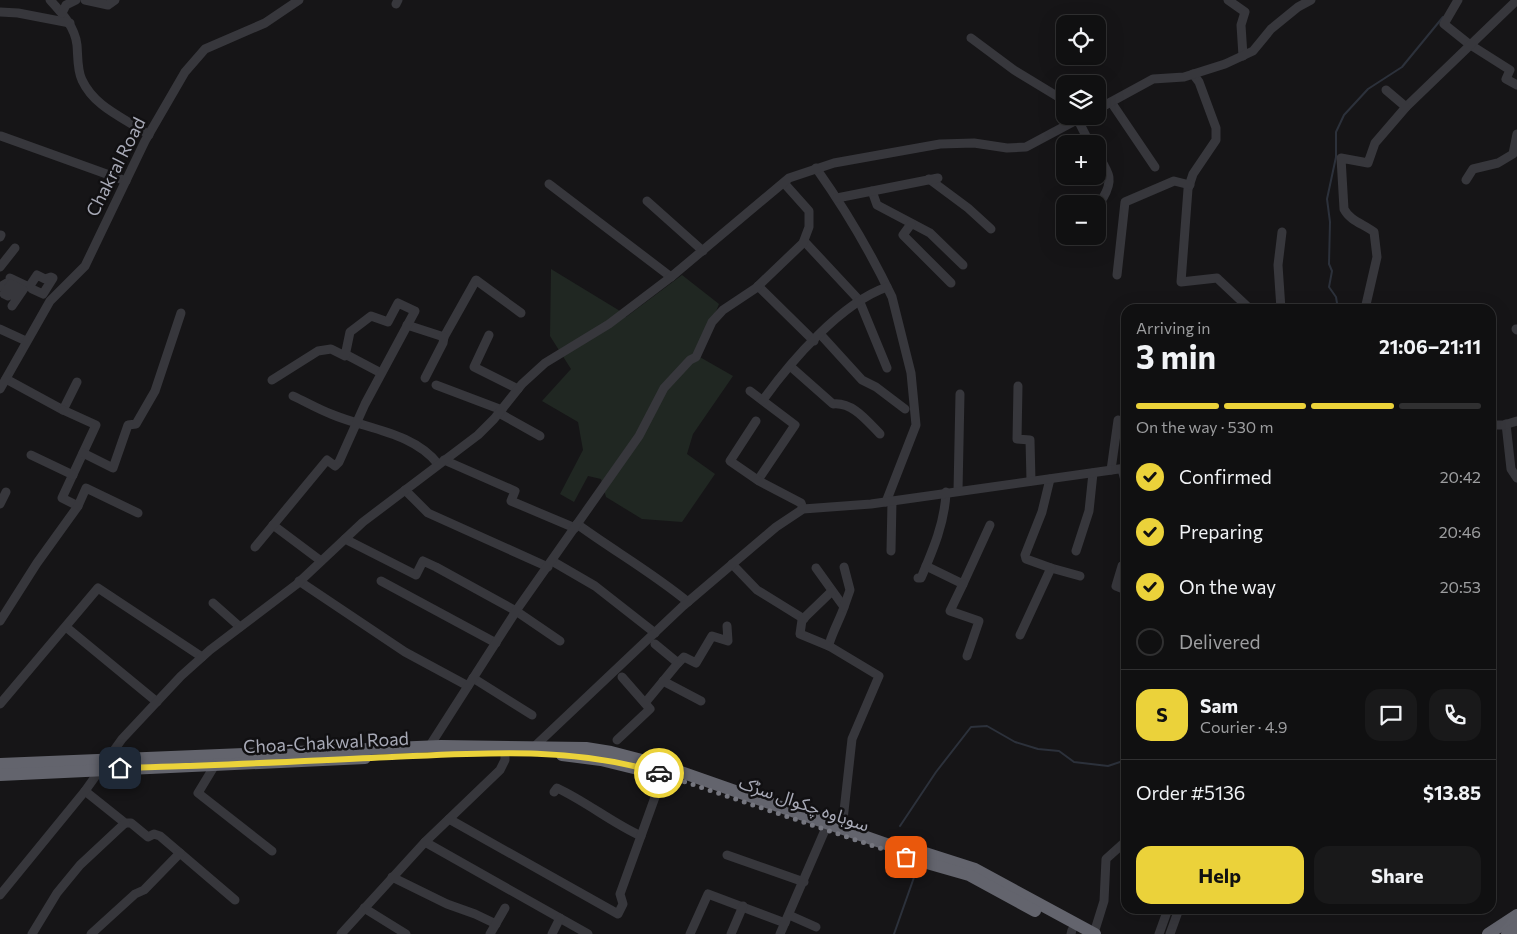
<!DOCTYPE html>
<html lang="en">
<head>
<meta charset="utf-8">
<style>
	body { margin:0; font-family:Commissioner,"Noto Sans Arabic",sans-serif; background:#19191a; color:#f1f3f6; height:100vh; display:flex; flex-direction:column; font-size:19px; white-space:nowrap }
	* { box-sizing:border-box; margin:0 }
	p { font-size:16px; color:#9c9d9f }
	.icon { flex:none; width:28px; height:28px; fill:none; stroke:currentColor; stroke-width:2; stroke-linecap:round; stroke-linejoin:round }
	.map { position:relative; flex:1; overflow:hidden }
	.details { position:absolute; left:1121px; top:304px; width:375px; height:610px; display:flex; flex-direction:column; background:#101011; border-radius:15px; box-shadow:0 5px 20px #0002,0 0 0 1px #303031 }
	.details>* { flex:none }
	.tools { position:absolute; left:1056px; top:15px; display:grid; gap:10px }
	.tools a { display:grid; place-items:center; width:50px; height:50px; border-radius:10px; background:#101011; box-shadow:0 5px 20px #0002,0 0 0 1px #303031; font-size:25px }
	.pin { position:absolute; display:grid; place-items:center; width:42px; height:42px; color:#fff; margin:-21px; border-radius:10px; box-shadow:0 2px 8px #0006 }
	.courier { position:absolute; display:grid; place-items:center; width:50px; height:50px; margin:-25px; border:4px solid #ebd23a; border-radius:50%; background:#fff; color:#222; box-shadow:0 1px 6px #0007 }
	.head em { font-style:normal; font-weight:700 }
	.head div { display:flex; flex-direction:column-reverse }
	.head { display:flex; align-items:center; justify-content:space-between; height:85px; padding:0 15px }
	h1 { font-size:32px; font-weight:700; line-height:38px }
	.bar { display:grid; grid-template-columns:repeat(4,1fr); gap:8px 5px; align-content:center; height:60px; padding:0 15px }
	.bar i { height:6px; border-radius:4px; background:#303031 }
	.bar .on { background:#ebd23a }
	.bar p { grid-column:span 4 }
	.line { display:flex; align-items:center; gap:12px; padding:0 15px; border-top:1px solid #303031 }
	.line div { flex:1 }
	.round { display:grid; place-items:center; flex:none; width:52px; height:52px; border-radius:15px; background:#19191a }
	ol { padding:0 15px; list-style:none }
	li { display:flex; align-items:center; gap:15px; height:55px }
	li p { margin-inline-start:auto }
	li .icon { padding:5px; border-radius:50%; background:#ebd23a; color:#111; stroke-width:4 }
	li:last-child { color:#9c9d9f }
	li i { width:28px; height:28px; border:2px solid #303031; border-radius:50% }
	.cta { display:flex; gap:10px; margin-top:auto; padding:10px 15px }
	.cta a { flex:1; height:58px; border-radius:15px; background:#ebd23a; color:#111; font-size:20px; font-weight:700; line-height:58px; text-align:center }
	.cta a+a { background:#19191a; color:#f1f3f6 }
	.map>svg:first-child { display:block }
	.green { fill:#202722 }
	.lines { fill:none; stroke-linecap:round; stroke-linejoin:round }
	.stream { stroke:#2c313b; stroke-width:2 }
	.minor { stroke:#37373c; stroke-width:9 }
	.highway { stroke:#63646d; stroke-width:12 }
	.done { stroke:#75767f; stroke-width:5; stroke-dasharray:0 9 }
	.route { stroke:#ebd23a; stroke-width:6 }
	.labels { text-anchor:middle; stroke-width:5; stroke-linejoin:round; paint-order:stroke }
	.street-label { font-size:18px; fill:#a8aab7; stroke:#111012 }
</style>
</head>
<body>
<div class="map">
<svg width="1517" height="934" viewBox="0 0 1517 934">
	<rect width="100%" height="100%" fill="#161517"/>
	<!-- green -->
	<path class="green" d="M551,269l69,42 6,6 56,-42 37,29 -21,52 35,20 -40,58 -6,20 28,20 -33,48 -40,-3 -36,-22 -5,-18 -13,-3 -14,26 -14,-8 23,-44 -5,-28 -36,-21 29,-32 -21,-33z"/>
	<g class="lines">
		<!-- stream -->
		<g class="stream">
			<path d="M1338,309l-2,-12 -7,-10 3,-16 -3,-7 1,-42 -3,-23 9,-42v-25l8,-17 24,-26 34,-22 41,-50"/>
			<path d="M900,826l36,-54 35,-45 16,-1 28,16 23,7 21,2 15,11 34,4 18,-6"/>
			<path d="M894,934l24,-68"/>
		</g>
		<!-- minor -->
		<g class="minor">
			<path d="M50,0c12,13 25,27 27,45 1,11 0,25 5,35 13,28 43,38 67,55"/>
			<path d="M85,0l23,5 7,-5"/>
			<path d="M1228,0l17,12 -4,13 2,31"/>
			<path d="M1458,0l-14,24 25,20 41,26 -4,9 11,6"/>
			<path d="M396,4l2,-4"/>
			<path d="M0,12l18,1 52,10"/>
			<path d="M62,13l4,-8 10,-5"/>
			<path d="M971,38l43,32 51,31"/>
			<path d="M1193,74l6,8 17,46v12l-23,34 -5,15 -7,93 36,-4 33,31"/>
			<path d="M1111,102l44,65"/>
			<path d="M1406,107l110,-106"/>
			<path d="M1098,109l55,-30 31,-2 41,-13 28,-13 18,-22 27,-22 13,-7"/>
			<path d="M1078,120l12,24"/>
			<path d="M1,136l125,45"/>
			<path d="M1098,155c11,18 16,24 5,43"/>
			<path d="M816,168c29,41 54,83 76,129l19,76 5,52 -30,77"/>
			<path d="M929,179l39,29 23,21"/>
			<path d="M1466,180l7,-11 25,-6 15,-9 4,-20"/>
			<path d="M549,184l122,93"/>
			<path d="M872,191l5,14 53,28 33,32"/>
			<path d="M837,198l101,-20"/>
			<path d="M647,201l56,50"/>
			<path d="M911,224l-8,11 48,48"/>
			<path d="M0,237l1,-2"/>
			<path d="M804,241l55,59 28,68"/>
			<path d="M0,267l15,-19"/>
			<path d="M1117,275l8,-73 49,-21 16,4"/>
			<path d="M758,286l56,55"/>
			<path d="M0,287l10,-6v-3l19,9 8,-12 8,4 6,-2 2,1 -10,16 -11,-5"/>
			<path d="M12,306l11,-16 -12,-6 -7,10 4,2 5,-5"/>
			<path d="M1281,309l-3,-44 4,-33"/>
			<path d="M1365,309l12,-52 -3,-25c-10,-8 -24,-11 -30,-23l-3,-51 27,5 7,-20 31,-36 -20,-17"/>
			<path d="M407,325l37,12 32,-57 45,33"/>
			<path d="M0,329l26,12"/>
			<path d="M1516,329l1,1"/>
			<path d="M489,335l-15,32 44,22"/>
			<path d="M821,335l41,45 14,7 29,22"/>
			<path d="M345,354l36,19"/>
			<path d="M790,366l43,38c20,-2 34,17 47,30"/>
			<path d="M425,378l18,-35 1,-6"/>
			<path d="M6,379l57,31 14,-28"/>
			<path d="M436,385l66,25"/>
			<path d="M1018,386l-1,53 13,1 1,41"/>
			<path d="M0,389l50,-88 35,-35 60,-125 40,-69 20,-23 60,-26 34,-23"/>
			<path d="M750,391l45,34 -37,55"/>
			<path d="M293,396c13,6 25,13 38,18 35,15 82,18 107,50"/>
			<path d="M763,400c28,-39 78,-97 124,-113"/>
			<path d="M63,410l33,15 -34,73 16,8"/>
			<path d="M499,413l41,23"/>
			<path d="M756,421l-26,40 29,20 42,22 2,6"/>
			<path d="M1506,424l5,45 6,9"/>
			<path d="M1491,425h13l13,-4"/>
			<path d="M83,453l30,15 15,-43 8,-1 19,-33 26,-78"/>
			<path d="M31,455l42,20"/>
			<path d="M444,460l71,31 -4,10 64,27"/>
			<path d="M1122,469l4,15"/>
			<path d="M1111,470l7,-50"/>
			<path d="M405,490l23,23 120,54"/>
			<path d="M958,491l2,-97"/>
			<path d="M0,504l6,-12"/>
			<path d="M577,524c37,27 76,49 111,78"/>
			<path d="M273,525l48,36"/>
			<path d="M345,539l71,36 7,-14 13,6 80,44 44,30"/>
			<path d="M255,547l72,-87 8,6 4,-4 26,-58 50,-93 -17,-8 -10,19 -17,-6 -21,16 -5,24 -14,-7 -13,2 -46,29"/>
			<path d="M891,551l1,-50"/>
			<path d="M1076,551l13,-40 4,-38"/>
			<path d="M552,561l43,25 60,47"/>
			<path d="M732,564l25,26 47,29"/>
			<path d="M926,566l37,18 27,-59"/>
			<path d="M1126,567l-4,-1 -6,20 10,4"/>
			<path d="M816,568l28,39c-3,10 -15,32 -15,39"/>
			<path d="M1051,568l29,8"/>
			<path d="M918,578h3c12,-28 24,-56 25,-86"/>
			<path d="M299,581l106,71 63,34"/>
			<path d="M381,581l115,62"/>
			<path d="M963,584l-13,27 29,10 -12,35"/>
			<path d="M832,591l-30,29 -2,14 29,12 50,30 -27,63 -10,90"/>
			<path d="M213,603l27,24"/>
			<path d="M844,607l6,-17 -6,-23"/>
			<path d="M0,621l37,-58 41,-57 8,-18 52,25"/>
			<path d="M66,627l91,75"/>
			<path d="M1020,635l31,-67 -25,-9 -1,-4 17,-43 8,-33"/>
			<path d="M655,644l23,19 6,-6 12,6 16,-27 16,5 -1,-15"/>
			<path d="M473,678l59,37"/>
			<path d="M663,681l38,20"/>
			<path d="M645,703l33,-40"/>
			<path d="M0,704l98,-116 104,69"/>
			<path d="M617,740l33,-31 -28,-32"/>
			<path d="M535,746l148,-140 93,-79 27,-18 68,-5 255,-36"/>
			<path d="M429,747l89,-139 121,-172 25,-48 26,-28 6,-3 16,-35 11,-12 33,-22 47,-45 6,-16v-16l-25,-28"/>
			<path d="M215,765l-17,28 74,58"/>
			<path d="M85,791l40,32h6l17,14 6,-3 6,2 75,64"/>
			<path d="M554,792l3,-4c30,14 55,35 84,48"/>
			<path d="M449,819l169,95 5,-10 -3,-10 43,-119"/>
			<path d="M425,842l163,92"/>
			<path d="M727,855l77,27"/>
			<path d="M392,877l55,27 28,10 21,10"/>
			<path d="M0,895l85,-104 37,-52 59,-63 29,-26 87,-66 66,-62 115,-87 16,-16 28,-35 23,-21 64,-39 62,-47 118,-99 45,-15 106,-19 34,-1 33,5 19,-1 58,-31"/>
			<path d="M364,908l42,26"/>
			<path d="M789,915l27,12"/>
			<path d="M1094,933l10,-32 2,-42 20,-18"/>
			<path d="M32,934l25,-41 23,-28 45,-42"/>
			<path d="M91,934l44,-40 9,-4 36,-37"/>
			<path d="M341,934l84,-92 75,-72 5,-10v-14"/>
			<path d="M490,934l15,-26"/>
			<path d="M552,934l8,-16"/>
			<path d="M690,934l18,-40 77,29"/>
			<path d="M731,934l12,-28"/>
			<path d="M780,934l45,-104"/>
			<path d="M1071,934l1,-4"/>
			<path d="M1159,934l9,-25"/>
			<path d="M1170,934l9,-25"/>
		</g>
		<!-- highway -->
		<g class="highway">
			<path d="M562,755l39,5 61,15"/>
			<path d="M0,764l441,-18 145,2 25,4 50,13 228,80 36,8 50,16 120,65"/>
			<path d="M0,775l365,-17"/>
			<path d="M906,857l63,18 66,36"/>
			<path d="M1488,934l29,-19"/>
			<path d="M1507,934l10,-7"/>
		</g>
	</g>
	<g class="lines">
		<!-- done -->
		<path class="done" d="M659,773l247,84"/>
		<!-- route -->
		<path class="route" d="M120,768c91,-2 181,-7 272,-11 89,-4 181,-11 267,16"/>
	</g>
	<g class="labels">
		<!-- street labels -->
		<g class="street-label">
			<text transform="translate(116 167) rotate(-63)" y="6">Chakral Road</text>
			<text transform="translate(326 743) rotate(-3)" y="6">Choa-Chakwal Road</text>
			<text transform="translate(804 804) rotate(19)" y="6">سوہاوہ چکوال سڑک</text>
		</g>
	</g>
</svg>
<div class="tools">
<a><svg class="icon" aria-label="locate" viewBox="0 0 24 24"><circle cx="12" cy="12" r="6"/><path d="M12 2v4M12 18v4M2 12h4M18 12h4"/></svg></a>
<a><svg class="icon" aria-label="layers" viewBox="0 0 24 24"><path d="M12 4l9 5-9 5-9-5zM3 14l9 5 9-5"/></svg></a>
<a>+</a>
<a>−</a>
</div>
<div class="pin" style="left:906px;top:857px;background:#ea580c"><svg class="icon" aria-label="bag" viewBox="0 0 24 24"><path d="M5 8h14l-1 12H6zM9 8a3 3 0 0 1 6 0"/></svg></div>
<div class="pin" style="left:120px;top:768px;background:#1f2937"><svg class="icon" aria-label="home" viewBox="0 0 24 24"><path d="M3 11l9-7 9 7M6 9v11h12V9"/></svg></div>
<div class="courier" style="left:659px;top:773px"><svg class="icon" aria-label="car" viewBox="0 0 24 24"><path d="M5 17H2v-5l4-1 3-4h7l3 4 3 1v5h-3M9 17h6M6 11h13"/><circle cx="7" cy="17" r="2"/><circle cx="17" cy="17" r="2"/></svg></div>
<section class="details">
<div class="head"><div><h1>3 min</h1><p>Arriving in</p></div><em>21:06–21:11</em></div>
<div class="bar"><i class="on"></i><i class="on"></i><i class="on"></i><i></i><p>On the way · 530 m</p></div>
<ol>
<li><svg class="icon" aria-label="check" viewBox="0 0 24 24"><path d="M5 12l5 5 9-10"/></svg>Confirmed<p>20:42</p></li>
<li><svg class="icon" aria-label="check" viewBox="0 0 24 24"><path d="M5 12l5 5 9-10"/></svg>Preparing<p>20:46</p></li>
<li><svg class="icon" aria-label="check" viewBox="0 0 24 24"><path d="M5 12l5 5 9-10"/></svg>On the way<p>20:53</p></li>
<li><i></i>Delivered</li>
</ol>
<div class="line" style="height:90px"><b class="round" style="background:#ebd23a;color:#111">S</b><div><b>Sam</b><p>Courier · 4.9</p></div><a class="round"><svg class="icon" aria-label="chat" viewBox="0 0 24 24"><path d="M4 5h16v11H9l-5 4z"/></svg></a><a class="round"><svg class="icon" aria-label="phone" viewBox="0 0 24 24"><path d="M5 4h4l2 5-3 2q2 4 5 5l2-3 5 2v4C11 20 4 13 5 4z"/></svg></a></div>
<div class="line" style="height:65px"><div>Order #5136</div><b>$13.85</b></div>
<div class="cta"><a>Help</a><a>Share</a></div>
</section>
</div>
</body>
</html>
